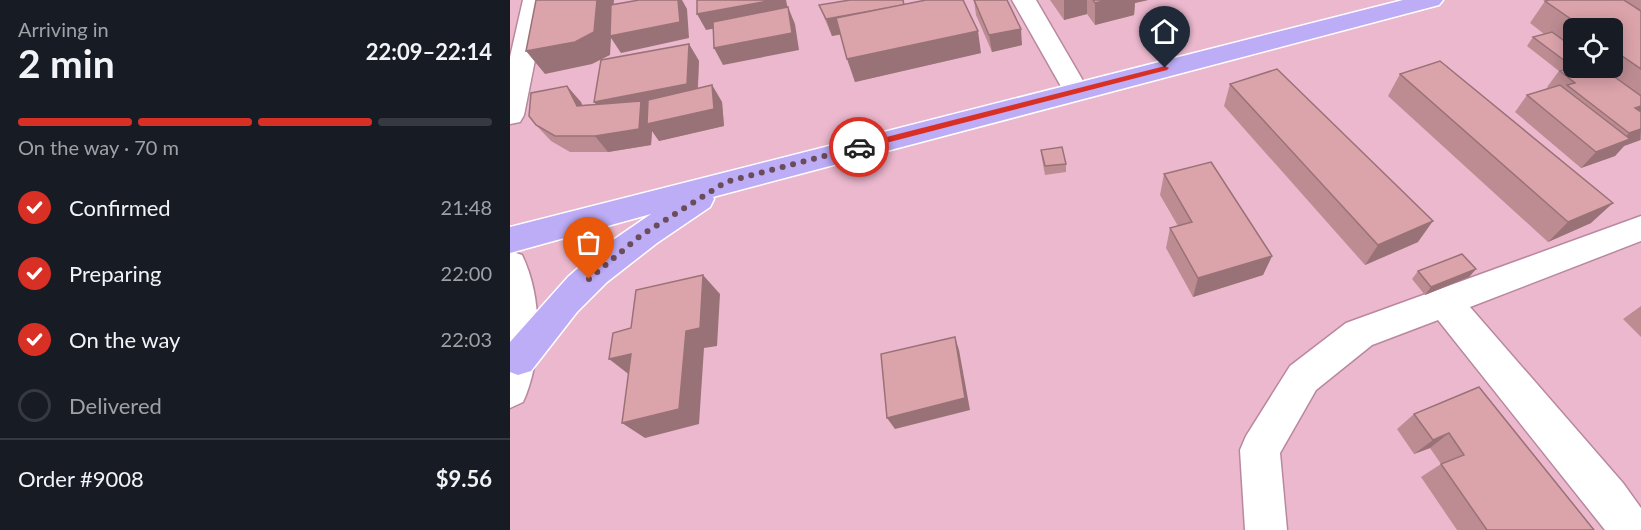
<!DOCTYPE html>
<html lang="en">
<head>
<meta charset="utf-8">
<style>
	body { margin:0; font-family:Lato,sans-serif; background:#20242c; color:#f1f3f6; height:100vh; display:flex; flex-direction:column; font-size:22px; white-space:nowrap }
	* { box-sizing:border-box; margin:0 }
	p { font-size:20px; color:#9ea1a6 }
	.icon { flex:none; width:33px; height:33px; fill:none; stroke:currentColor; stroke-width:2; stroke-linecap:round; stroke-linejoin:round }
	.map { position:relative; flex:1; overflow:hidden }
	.sheet { display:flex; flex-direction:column; background:#171b24; width:510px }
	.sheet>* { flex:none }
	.fabs { position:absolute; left:1053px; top:18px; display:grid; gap:12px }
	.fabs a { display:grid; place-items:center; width:60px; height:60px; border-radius:9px; background:#171b24; box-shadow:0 3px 15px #0003; font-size:30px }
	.pin { position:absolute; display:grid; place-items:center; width:51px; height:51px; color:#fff; margin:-62px -26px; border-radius:50% 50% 50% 0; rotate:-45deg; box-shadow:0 0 6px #0007 }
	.pin .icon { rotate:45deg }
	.courier { position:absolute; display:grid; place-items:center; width:60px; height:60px; margin:-30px; border:4px solid #d93025; border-radius:50%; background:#fff; color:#222; box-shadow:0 2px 8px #0007 }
	.headline em { font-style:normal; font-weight:700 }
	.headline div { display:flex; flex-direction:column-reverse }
	.headline { display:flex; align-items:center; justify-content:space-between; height:102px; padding:0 18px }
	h1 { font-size:39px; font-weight:700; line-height:45px }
	.bar { display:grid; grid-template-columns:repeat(4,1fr); gap:9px 6px; align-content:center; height:72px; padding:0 18px }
	.bar i { height:8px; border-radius:4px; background:#363941 }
	.bar .active { background:#d93025 }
	.bar p { grid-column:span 4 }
	.line { display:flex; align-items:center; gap:15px; padding:0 18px; border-top:2px solid #363941 }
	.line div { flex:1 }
	ol { padding:0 18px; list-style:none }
	li { display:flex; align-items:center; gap:18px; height:66px }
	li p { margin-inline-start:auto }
	li .icon { padding:6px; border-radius:50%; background:#d93025; color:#fff; stroke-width:4 }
	li:last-child { color:#9ea1a6 }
	li i { width:33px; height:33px; border:3px solid #363941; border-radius:50% }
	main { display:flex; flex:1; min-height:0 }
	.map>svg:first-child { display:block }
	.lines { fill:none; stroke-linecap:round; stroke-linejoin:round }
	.minor-casing { stroke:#b9889e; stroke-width:3 }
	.major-casing { stroke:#fff; stroke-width:3 }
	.minor { fill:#fff; fill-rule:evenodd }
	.major { fill:#bdacf6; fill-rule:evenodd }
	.wall { fill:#bc8c92; fill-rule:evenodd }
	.shaded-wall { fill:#997277 }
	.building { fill:#dba3aa; stroke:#997277; stroke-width:1.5 }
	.route { fill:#d93025 }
	.done { stroke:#6b4c5a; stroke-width:6; stroke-dasharray:0 10.8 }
</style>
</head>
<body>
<main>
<section class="sheet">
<div class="headline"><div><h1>2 min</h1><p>Arriving in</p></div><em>22:09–22:14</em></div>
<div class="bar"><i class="active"></i><i class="active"></i><i class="active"></i><i></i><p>On the way · 70 m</p></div>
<ol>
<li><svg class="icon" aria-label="check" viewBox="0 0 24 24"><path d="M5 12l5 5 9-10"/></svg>Confirmed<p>21:48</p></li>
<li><svg class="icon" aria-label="check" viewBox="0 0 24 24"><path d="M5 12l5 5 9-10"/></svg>Preparing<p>22:00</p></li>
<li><svg class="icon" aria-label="check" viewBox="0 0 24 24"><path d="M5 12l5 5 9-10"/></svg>On the way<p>22:03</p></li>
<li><i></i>Delivered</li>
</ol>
<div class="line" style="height:78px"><div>Order #9008</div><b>$9.56</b></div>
</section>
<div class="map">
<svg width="1131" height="530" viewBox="0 0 1131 530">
	<rect width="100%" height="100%" fill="#ecb8ce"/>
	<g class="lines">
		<defs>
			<g id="minor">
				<path d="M13,0h24l-23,115 -4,7 -10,2v-67z"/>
				<path d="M502,0h24l53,91 -4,6 -9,3 -9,-3z"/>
				<path d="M1131,216v25l-171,66 153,176 18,25v22h-36l-167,-210 -66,25 -56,45 -36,63 7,77h-42l-5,-80 6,-14 44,-70 56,-43z"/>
				<path d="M0,251l12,4c21,43 20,105 1,147l-13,6z"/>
			</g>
			<path id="major" d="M893,0h40l-4,5 -726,192 1,2 -4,8 -53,36 -50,39 -30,30 -46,59 -13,4 -8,-3v-30l58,-65 32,-28 51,-35 -141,39v-26z"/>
		</defs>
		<!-- minor casing -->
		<use href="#minor" class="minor-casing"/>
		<!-- major casing -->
		<use href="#major" class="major-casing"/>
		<!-- minor -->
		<use href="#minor" class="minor"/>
		<!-- major -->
		<use href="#major" class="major"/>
	</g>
	<!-- wall -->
	<g class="wall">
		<path d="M464,0h33l15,45 -30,7 -16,-37z"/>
		<path d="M540,0h98l-13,3 -1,12 -39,10 -8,-11 -23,6z"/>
		<path d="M1039,0h92v140l-17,6 -9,10 -34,12 -66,-56 12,-17 21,-7 -1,-1 12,-16 -32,-25 6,-9 11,-3 -14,-11 15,-22zM1064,28h38v40h-38z"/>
		<path d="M309,5h85l77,48 -126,29 -14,-48 -9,2 -6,-14z"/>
		<path d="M179,44l10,17 -1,28 14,-4 10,17 2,24 -65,15 -7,-10 -1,14 -43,7h-38l-19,-11 -15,-16 31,-39 15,19 15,-1 -3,-2z"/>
		<path d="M890,74l191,149 -43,19 -160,-146z"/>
		<path d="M720,84l188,158 -53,23 -141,-159z"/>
		<path d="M531,150l25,14v8l-21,3 -3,-16z"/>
		<path d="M654,174l108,82 -9,19 -70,22 -27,-49 4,-20 8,-2 -18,-31z"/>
		<path d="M966,269l-7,8 -44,18 -13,-16 6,-8z"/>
		<path d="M1131,306v31l-18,-18z"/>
		<path d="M969,387l115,143h-137l-36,-53 20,-13 -11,-16 -16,6 -17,-25 17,-15z"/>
	</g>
	<!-- shaded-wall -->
	<g class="shaded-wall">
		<path d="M87,0h17l-3,36 67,-36h4l5,9 2,29 -68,15 -10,-15 -1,17 -18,9 -47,10 -19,-23z"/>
		<path d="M263,0h13l3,15 -83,15 -9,-16z"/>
		<path d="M554,0h23v14l-23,6z"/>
		<path d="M597,0h41l-13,3 -1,12 -39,10v-22z"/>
		<path d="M394,5l4,17 -76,14 -6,-17z"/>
		<path d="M278,7l7,17 4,26 -76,15 -9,-17z"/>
		<path d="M511,29l1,16 -30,7 -3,-17z"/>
		<path d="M468,31l3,22 -126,29 -8,-23z"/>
		<path d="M179,44l10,17 -2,39 15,-15 10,17 2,24 -65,15 -7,-10 -1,14 -43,7 -13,-16 13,-18 -14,-16z"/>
		<path d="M1064,62v6h5l-17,5 7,-9z"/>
		<path d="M57,86l14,16 9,20 -13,-16z"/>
		<path d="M1131,106v7l-6,-5z"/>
		<path d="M1131,129l-1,11 -16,6 -9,10 -34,12 15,-16 24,-9 9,-10z"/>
		<path d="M1103,203l-22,20 -43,19 20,-20z"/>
		<path d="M923,221l-15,21 -53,23 13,-20z"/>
		<path d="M762,256l-9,19 -70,22 5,-19z"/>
		<path d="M966,269l-7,8 -44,18 6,-8z"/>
		<path d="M193,275l17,19 -3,52 -13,2 -5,76 -54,14 -23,-15 64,-92z"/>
		<path d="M445,337l4,13 11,60 -75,19 -8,-11z"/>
		<path d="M121,354v22l-22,-17z"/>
		<path d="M939,433l-19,15 -16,6 19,-14z"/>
	</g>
	<!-- building -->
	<g class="building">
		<path d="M26,0h61l-3,32 -19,10 -49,9z"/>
		<path d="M129,0h39l2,22 -70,14 1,-31z"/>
		<path d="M187,0h76l-76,14z"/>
		<path d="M340,0h53l1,5 -78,14 -7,-14z"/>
		<path d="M416,0h37l15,31 -131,28 -11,-41z"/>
		<path d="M464,0h33l14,29 -32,6z"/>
		<path d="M583,0h14l-12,3z"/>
		<path d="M1039,0h75l17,11v58l-29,-20v-21h-28l-39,-27z"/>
		<path d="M278,7l4,26 -78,15 -1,-26z"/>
		<path d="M1042,32l22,16v14l-5,2 -36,-27z"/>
		<path d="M179,44l-2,40 -93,18 7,-42z"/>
		<path d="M930,61l173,142 -45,19 -168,-148z"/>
		<path d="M1064,67v1h28l39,28v10l-6,2 6,4v17l-12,4 -62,-48 8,-2 -15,-12z"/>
		<path d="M767,69l156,152 -55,24 -148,-161z"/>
		<path d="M202,85l2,24 -67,15 1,-24z"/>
		<path d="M1050,85l70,54 -34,13 -69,-57z"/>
		<path d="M57,86l10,20 64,-5 -2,28 -44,7h-40l-19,-11 -7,-9 2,-23z"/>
		<path d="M552,147l4,17 -21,2 -4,-16z"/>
		<path d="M701,162l61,94 -74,22 -28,-50 22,-6 -28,-48z"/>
		<path d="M952,254l14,15 -45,18 -13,-16z"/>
		<path d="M193,275l-3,53 -14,3 -7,78 -57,14 9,-69 -22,5 4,-26 18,-5 5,-38z"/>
		<path d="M445,337l10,61 -78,20 -6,-64z"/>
		<path d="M969,387l115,143h-107l-46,-66 23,-9 -15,-22 -16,7 -19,-26z"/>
	</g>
	<!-- route -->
	<path class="route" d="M655,66l4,2 -2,2 -308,80 -4,-3 4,-3z"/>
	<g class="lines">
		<!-- done -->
		<path class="done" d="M79,279l51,-43 86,-54 133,-35"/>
	</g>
</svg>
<div class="fabs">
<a><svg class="icon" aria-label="locate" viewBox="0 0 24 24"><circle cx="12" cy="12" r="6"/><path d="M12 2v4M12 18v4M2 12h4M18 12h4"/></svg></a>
</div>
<div class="pin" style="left:79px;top:279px;background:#ea580c"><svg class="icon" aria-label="bag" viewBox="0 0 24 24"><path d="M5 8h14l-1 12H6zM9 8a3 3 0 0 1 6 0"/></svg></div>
<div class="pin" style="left:655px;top:68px;background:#1f2937"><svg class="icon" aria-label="home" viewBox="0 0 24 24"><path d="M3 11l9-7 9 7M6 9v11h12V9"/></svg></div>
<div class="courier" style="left:349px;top:147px"><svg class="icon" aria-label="car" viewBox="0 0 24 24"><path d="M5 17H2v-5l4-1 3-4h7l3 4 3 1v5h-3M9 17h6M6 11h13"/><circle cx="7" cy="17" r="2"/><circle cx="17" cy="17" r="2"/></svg></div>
</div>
</main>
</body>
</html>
